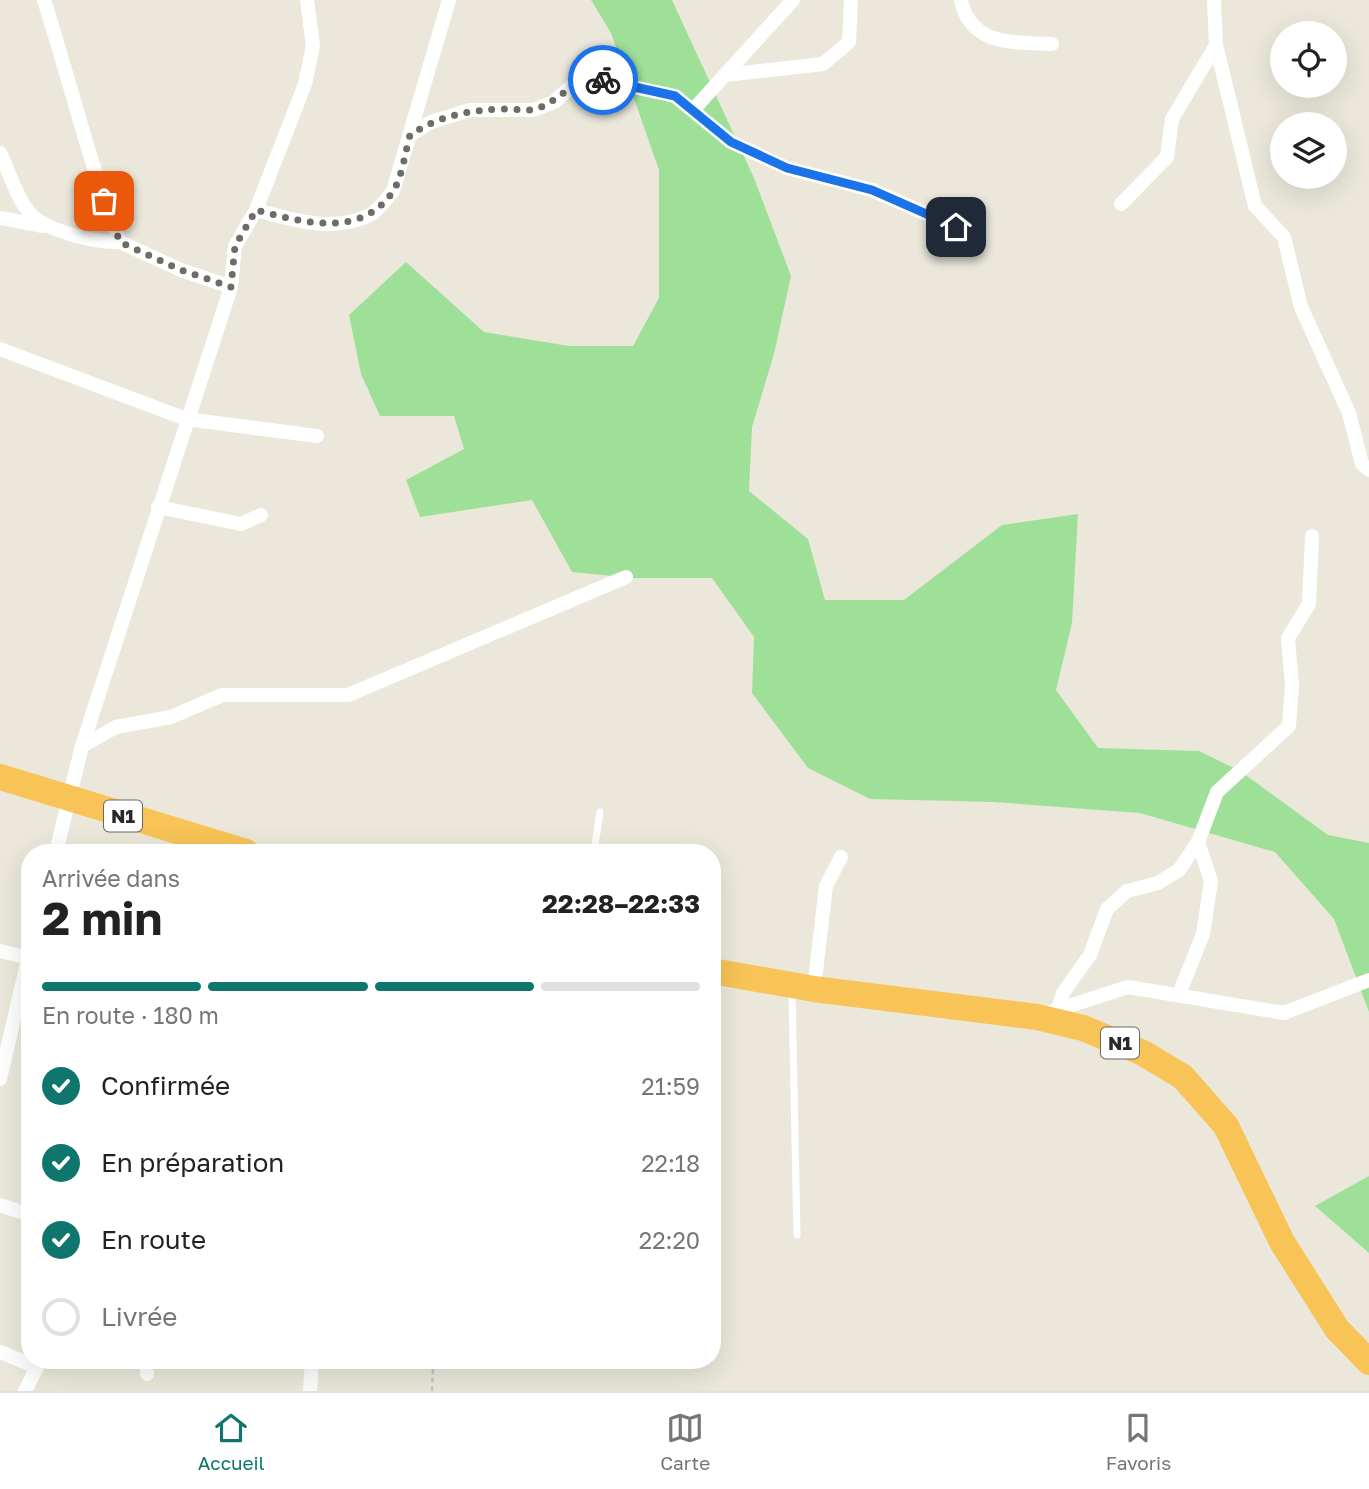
<!DOCTYPE html>
<html lang="fr">
<head>
<meta charset="utf-8">
<style>
	body { margin:0; font-family:"Golos Text",sans-serif; background:#f2f2f2; color:#222; height:100vh; display:flex; flex-direction:column; font-size:26px; white-space:nowrap }
	* { box-sizing:border-box; margin:0 }
	p { font-size:23px; color:#767676 }
	.icon { flex:none; width:38px; height:38px; fill:none; stroke:currentColor; stroke-width:2; stroke-linecap:round; stroke-linejoin:round }
	.map { position:relative; flex:1; overflow:hidden }
	.side { position:absolute; left:21px; top:844px; width:700px; height:525px; display:flex; flex-direction:column; background:#fff; border-radius:28px; box-shadow:0 7px 28px #0002 }
	.side>* { flex:none }
	.controls { position:absolute; left:1270px; top:21px; display:grid; gap:14px }
	.controls a { display:grid; place-items:center; width:77px; height:77px; border-radius:50%; background:#fff; box-shadow:0 7px 28px #0002; font-size:35px }
	.pin { position:absolute; display:grid; place-items:center; width:60px; height:60px; color:#fff; margin:-30px; border-radius:14px; box-shadow:0 4px 10px #0006 }
	.courier { position:absolute; display:grid; place-items:center; width:70px; height:70px; margin:-35px; border:5px solid #1a73e8; border-radius:50%; background:#fff; color:#222; box-shadow:0 2px 9px #0007 }
	.head em { font-style:normal; font-weight:700 }
	.head div { display:flex; flex-direction:column-reverse }
	.head { display:flex; align-items:center; justify-content:space-between; height:119px; padding:0 21px }
	h1 { font-size:46px; font-weight:700; line-height:52px }
	.bar { display:grid; grid-template-columns:repeat(4,1fr); gap:10px 7px; align-content:center; height:84px; padding:0 21px }
	.bar i { height:9px; border-radius:5px; background:#e0e0e0 }
	.bar .selected { background:#0f766e }
	.bar p { grid-column:span 4 }
	ol { padding:0 21px; list-style:none }
	li { display:flex; align-items:center; gap:21px; height:77px }
	li p { margin-inline-start:auto }
	li .icon { padding:7px; border-radius:50%; background:#0f766e; color:#fff; stroke-width:4 }
	li:last-child { color:#767676 }
	li i { width:38px; height:38px; border:4px solid #e0e0e0; border-radius:50% }
	.tab-bar { display:flex; justify-content:space-around; align-items:center; height:98px; border-top:2px solid #e0e0e0; background:#fff; font-size:19px; color:#767676 }
	.tab-bar a { display:grid; justify-items:center; gap:4px }
	.tab-bar .selected { color:#0f766e }
	.map>svg:first-child { display:block }
	.green { fill:#9fe099 }
	.lines { fill:none; stroke-linecap:round; stroke-linejoin:round }
	.path { stroke:#c7c7c7; stroke-width:2.5; stroke-dasharray:5 3.5; stroke-linecap:butt }
	.lane { stroke:#fff; stroke-width:7 }
	.street { stroke:#fff; stroke-width:14 }
	.highway { stroke:#f8c458; stroke-width:26 }
	.done { stroke:#6d6c67; stroke-width:7; stroke-dasharray:0 12.6 }
	.route { stroke:#1a73e8; stroke-width:9 }
	.labels { text-anchor:middle; stroke-width:5; stroke-linejoin:round; paint-order:stroke }
	.shield { fill:#fff; stroke:#696969; stroke-width:2 }
	.shield-label { font-size:19px; font-weight:bold; fill:#292929 }
</style>
</head>
<body>
<div class="map">
<svg width="1369" height="1391" viewBox="0 0 1369 1391">
	<rect width="100%" height="100%" fill="#ebe8db"/>
	<!-- green -->
	<g class="green">
		<path d="M591,0h81l82,178 37,98 -17,78 -22,73 -3,64 59,48 17,61h79l98,-75 76,-11 -6,109 -16,67 42,58 101,3 41,20 88,64 41,8v169l-35,-93 -59,-67 -135,-39 -147,-11 -123,-3 -62,-31 -56,-75 2,-56 -42,-59h-79l-61,-6 -40,-72 -112,17 -14,-37 58,-31 -10,-33h-74l-19,-42 -12,-59 57,-53 78,70 85,14h64l26,-48v-128l-48,-137z"/>
		<path d="M1369,1176v77l-54,-47z"/>
	</g>
	<g class="lines">
		<!-- path -->
		<path class="path" d="M432,1391l1,-22"/>
		<!-- lane -->
		<g class="lane">
			<path d="M594,852l6,-40"/>
			<path d="M792,992l5,243"/>
		</g>
		<!-- street -->
		<g class="street">
			<path d="M44,0c26,81 45,163 76,242l61,28 50,17"/>
			<path d="M961,0c9,46 52,42 91,44"/>
			<path d="M1214,0l2,45 39,161 29,31 17,70 48,106 13,51 7,6"/>
			<path d="M725,75l98,-11 26,-22 2,-42"/>
			<path d="M694,109l99,-109"/>
			<path d="M410,135l21,-13 39,-12h63l21,-8 21,-19 17,-5 83,18 56,46 56,26 85,22 84,37"/>
			<path d="M0,153c9,18 16,44 29,59 15,19 68,31 91,30"/>
			<path d="M1121,204l46,-47 5,-38 44,-74"/>
			<path d="M256,210c37,10 77,23 114,5 9,-5 17,-17 23,-24l56,-191"/>
			<path d="M0,218l43,8"/>
			<path d="M0,349l186,70 131,17"/>
			<path d="M158,507l83,17 20,-9"/>
			<path d="M82,746l34,-19 55,-10 51,-22h126l278,-118"/>
			<path d="M56,852l26,-106 149,-459 4,-41 21,-36 49,-126 8,-38 -6,-46"/>
			<path d="M0,951l30,7"/>
			<path d="M814,989l12,-103 15,-29"/>
			<path d="M1179,994l24,-60 8,-53 -13,-39 19,-50 72,-66 3,-41 -4,-47 21,-34 3,-68"/>
			<path d="M1058,1009l5,-16 27,-38 17,-46 20,-18 31,-8 21,-13 19,-28"/>
			<path d="M1041,1015l87,-28 156,26 85,-33"/>
			<path d="M0,1079l30,-128"/>
			<path d="M0,1205l30,10"/>
			<path d="M0,1352l37,15"/>
			<path d="M147,1360v14"/>
			<path d="M25,1391l15,-30"/>
			<path d="M310,1391l2,-31"/>
		</g>
		<!-- highway -->
		<g class="highway">
			<path d="M0,777l246,75"/>
			<path d="M712,971l102,18 223,28 46,11 60,25 40,24 43,49 56,116 55,87 32,33"/>
		</g>
	</g>
	<g class="lines">
		<!-- done -->
		<path class="done" d="M104,201l16,41 61,28 50,17 4,-41 21,-36c46,12 103,29 136,-17 10,-14 13,-41 18,-58 29,-19 58,-25 93,-26 10,-1 22,3 32,0 26,-7 40,-35 68,-29"/>
		<!-- route -->
		<path class="route" d="M603,80l72,16 56,46 56,26 85,22 84,37"/>
	</g>
	<g class="labels">
		<!-- shield labels -->
		<g class="shield">
			<rect x="104" y="800.5" width="38" height="31" rx="5"/>
			<rect x="1101" y="1027.5" width="38" height="31" rx="5"/>
		</g>
		<g class="shield-label">
			<text x="123" y="823">N1</text>
			<text x="1120" y="1050">N1</text>
		</g>
	</g>
</svg>
<div class="controls">
<a><svg class="icon" aria-label="locate" viewBox="0 0 24 24"><circle cx="12" cy="12" r="6"/><path d="M12 2v4M12 18v4M2 12h4M18 12h4"/></svg></a>
<a><svg class="icon" aria-label="layers" viewBox="0 0 24 24"><path d="M12 4l9 5-9 5-9-5zM3 14l9 5 9-5"/></svg></a>
</div>
<div class="pin" style="left:104px;top:201px;background:#ea580c"><svg class="icon" aria-label="bag" viewBox="0 0 24 24"><path d="M5 8h14l-1 12H6zM9 8a3 3 0 0 1 6 0"/></svg></div>
<div class="pin" style="left:956px;top:227px;background:#1f2937"><svg class="icon" aria-label="home" viewBox="0 0 24 24"><path d="M3 11l9-7 9 7M6 9v11h12V9"/></svg></div>
<div class="courier" style="left:603px;top:80px"><svg class="icon" aria-label="bike" viewBox="0 0 24 24"><circle cx="6" cy="16" r="4"/><circle cx="18" cy="16" r="4"/><path d="M6 16l4-8h5l3 8M10 8l3 8H6M13 5h3"/></svg></div>
<section class="side">
<div class="head"><div><h1>2 min</h1><p>Arrivée dans</p></div><em>22:28–22:33</em></div>
<div class="bar"><i class="selected"></i><i class="selected"></i><i class="selected"></i><i></i><p>En route · 180 m</p></div>
<ol>
<li><svg class="icon" aria-label="check" viewBox="0 0 24 24"><path d="M5 12l5 5 9-10"/></svg>Confirmée<p>21:59</p></li>
<li><svg class="icon" aria-label="check" viewBox="0 0 24 24"><path d="M5 12l5 5 9-10"/></svg>En préparation<p>22:18</p></li>
<li><svg class="icon" aria-label="check" viewBox="0 0 24 24"><path d="M5 12l5 5 9-10"/></svg>En route<p>22:20</p></li>
<li><i></i>Livrée</li>
</ol>
</section>
</div>
<nav class="tab-bar">
<a class="selected"><svg class="icon" aria-label="home" viewBox="0 0 24 24"><path d="M3 11l9-7 9 7M6 9v11h12V9"/></svg>Accueil</a>
<a><svg class="icon" aria-label="map" viewBox="0 0 24 24"><path d="M3 6l6-2 6 2 6-2v14l-6 2-6-2-6 2zM9 4v14M15 6v14"/></svg>Carte</a>
<a><svg class="icon" aria-label="saved" viewBox="0 0 24 24"><path d="M7 4h10v16l-5-4-5 4z"/></svg>Favoris</a>
</nav>
</body>
</html>
